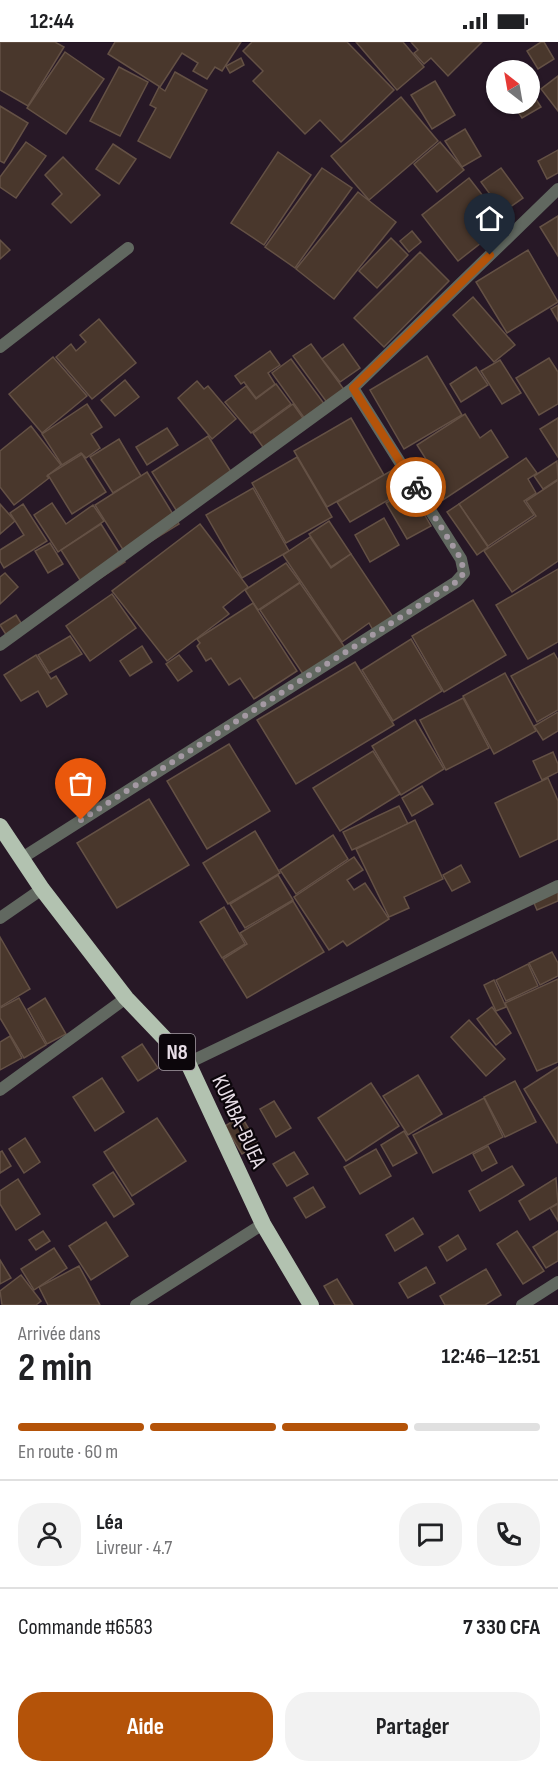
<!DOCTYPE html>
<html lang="fr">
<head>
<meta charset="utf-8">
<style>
	body { margin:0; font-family:"Sofia Sans Condensed",sans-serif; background:#f2f2f2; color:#202124; height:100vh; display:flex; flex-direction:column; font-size:22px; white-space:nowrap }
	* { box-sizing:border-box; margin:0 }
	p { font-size:20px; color:#757577 }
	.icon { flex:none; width:33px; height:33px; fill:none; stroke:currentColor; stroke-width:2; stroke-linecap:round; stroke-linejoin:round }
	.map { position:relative; height:1263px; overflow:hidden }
	.sheet { display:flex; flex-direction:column; background:#fff; flex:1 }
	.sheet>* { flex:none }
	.needle { width:39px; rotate:329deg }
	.tools { position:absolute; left:486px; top:18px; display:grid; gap:12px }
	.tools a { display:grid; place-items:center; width:54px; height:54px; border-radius:50%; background:#fff; box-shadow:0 2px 4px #0004; font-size:30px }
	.pin { position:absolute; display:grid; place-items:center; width:51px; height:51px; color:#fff; margin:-62px -26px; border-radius:50% 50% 50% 0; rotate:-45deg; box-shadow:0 0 6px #0007 }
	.pin .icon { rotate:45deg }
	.courier { position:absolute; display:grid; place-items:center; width:60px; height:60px; margin:-30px; border:4px solid #b45309; border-radius:50%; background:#fff; color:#222; box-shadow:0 2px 8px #0007 }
	.head em { font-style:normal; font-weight:700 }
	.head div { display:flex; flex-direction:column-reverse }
	.head { display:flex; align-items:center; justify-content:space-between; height:102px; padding:0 18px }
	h1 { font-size:39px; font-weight:700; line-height:45px }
	.bar { display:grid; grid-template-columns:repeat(4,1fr); gap:9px 6px; align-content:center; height:72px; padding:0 18px }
	.bar i { height:8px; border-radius:4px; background:#e0e0e0 }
	.bar .selected { background:#b45309 }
	.bar p { grid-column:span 4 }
	.line { display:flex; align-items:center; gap:15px; padding:0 18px; border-top:2px solid #e0e0e0 }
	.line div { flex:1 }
	.round { display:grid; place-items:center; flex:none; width:63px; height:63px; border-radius:24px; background:#f2f2f2 }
	.action { display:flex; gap:12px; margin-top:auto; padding:12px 18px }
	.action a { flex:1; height:69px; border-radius:24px; background:#b45309; color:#fff; font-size:24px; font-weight:700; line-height:69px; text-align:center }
	.action a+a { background:#f2f2f2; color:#202124 }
	.status { display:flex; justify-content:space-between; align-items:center; height:42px; padding:0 30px; background:#fff; direction:ltr }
	.status svg { height:16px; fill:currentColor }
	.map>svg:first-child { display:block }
	.building { fill:#49372c; stroke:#645145; stroke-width:1.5 }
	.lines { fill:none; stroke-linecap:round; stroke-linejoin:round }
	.minor { stroke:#616860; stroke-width:12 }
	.trunk { stroke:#b2c2b0; stroke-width:16 }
	.done { stroke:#a499a3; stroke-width:6; stroke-dasharray:0 10.8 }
	.route { stroke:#b45309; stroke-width:8 }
	.labels { text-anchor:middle; stroke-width:4.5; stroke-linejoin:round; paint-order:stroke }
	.shield { fill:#0c060b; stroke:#a69da5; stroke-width:1.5 }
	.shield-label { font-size:21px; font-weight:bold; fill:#e8dee7 }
	.street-label { font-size:22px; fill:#e8dee7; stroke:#0c060b }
</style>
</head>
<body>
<div class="status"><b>12:44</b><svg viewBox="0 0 49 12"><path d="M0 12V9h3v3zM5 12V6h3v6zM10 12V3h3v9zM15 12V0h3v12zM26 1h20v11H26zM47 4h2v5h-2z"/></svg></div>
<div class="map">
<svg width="558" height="1263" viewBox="0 0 558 1263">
	<rect width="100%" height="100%" fill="#271826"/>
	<!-- building -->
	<g class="building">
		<path d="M0,0h55l9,5 -36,59 -28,-16z"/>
		<path d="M115,0h126l-19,29 -7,-4 -8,12 -14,-8 5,-8 -16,-10 -22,34 -52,-33z"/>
		<path d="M252,0h95l47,48 -53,52 -21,-22 -15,14 -52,-53 10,-10 -20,-20z"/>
		<path d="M356,0h47l21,25 -27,23z"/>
		<path d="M411,0h71l-34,34 -17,-18 -7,6 -10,-11 4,-3z"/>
		<path d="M541,0h3l10,17 -16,10 -11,-18z"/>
		<path d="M65,10l39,27 -38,55 -39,-26z"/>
		<path d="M241,16l3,7 -14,8 -4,-7z"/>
		<path d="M119,25l29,15 -28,54 -30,-15z"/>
		<path d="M175,30l32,18 -37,68 -32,-17 18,-33 -6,-3 9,-18 6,4z"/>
		<path d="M558,34v35l-17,-22z"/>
		<path d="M435,39l20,34 -23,14 -21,-34z"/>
		<path d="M530,48l11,17 -19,11 -9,-14h17z"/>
		<path d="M401,55l37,44 -69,59 -38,-44z"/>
		<path d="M0,64l28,17 -24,40 -4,-2z"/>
		<path d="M465,87l16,27 -19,11 -17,-26z"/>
		<path d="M26,100l20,14 -30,42 -16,-11v-10z"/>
		<path d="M440,100l24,28 -27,22 -23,-28z"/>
		<path d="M113,102l23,15 -17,25 -23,-15z"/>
		<path d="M558,108v23l-11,6 -9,-18z"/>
		<path d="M278,110l33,23 -47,70 -33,-22z"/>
		<path d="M63,115l37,38 -29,28 -19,-19 10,-10 -17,-19z"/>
		<path d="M322,126l30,20 -57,80 -30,-21z"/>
		<path d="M501,126l22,30 -20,14 -22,-30z"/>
		<path d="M469,136l36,46 -47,37 -36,-46z"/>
		<path d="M358,150l38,30 -62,77 -38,-30z"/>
		<path d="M558,174v40l-18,-29z"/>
		<path d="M412,189l9,11 -12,10 -9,-11z"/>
		<path d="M391,196l17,17 -31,33 -18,-17z"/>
		<path d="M0,198l10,10 -10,9z"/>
		<path d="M528,208l30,52 -51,31 -31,-51z"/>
		<path d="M420,210l29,29 -65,66 -30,-29z"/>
		<path d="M473,255l42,48 -21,17 -41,-47z"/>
		<path d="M558,263v16l-7,-12z"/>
		<path d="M99,277l37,44 -44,36 -36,-42 15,-13 5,7 10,-9 -6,-7z"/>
		<path d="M311,302l37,51 -17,13 -38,-52z"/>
		<path d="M343,302l17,24 -20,14 -18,-23z"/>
		<path d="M270,309l10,14 -12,8 7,11 -19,14 -12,-16 -3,2 -6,-8z"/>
		<path d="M427,314l35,59 -58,34 -34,-59z"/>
		<path d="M53,315l34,39 -45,37 -33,-39z"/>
		<path d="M549,316l9,14v32l-19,11 -23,-37z"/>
		<path d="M291,317l34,46 -20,14 -33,-46z"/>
		<path d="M500,318l21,33 -19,11 -21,-33z"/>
		<path d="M476,325l12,18 -27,17 -11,-18z"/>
		<path d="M125,338l14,17 -24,19 -14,-16z"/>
		<path d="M197,339l7,8 4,-3 28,33 -24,20 -34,-41z"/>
		<path d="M276,342l15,20 -40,29 -26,-31 21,-16 10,13z"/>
		<path d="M87,362l15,23 -11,7 9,14 -14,10 -5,-5 -19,12 -20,-31z"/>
		<path d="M293,362l12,17 -40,29 -12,-17z"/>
		<path d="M465,372l15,24 11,-8 17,27 -65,43 -14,-21 7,-4 -19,-30z"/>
		<path d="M351,376l33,57 -57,32 -33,-56z"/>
		<path d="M558,376v39l-18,-28z"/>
		<path d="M31,384l30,39 -14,11 2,2 -35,27 -14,-18v-36z"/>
		<path d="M167,386l11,17 -31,20 -11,-18z"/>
		<path d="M208,394l27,42 -57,35 -26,-41z"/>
		<path d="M119,397l22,37 -28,17 -23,-36z"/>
		<path d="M82,412l24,38 -34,22 -24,-39z"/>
		<path d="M297,415l35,60 -46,26 -34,-60z"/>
		<path d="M526,416l11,15 -9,6 8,14 -12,8 10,14 -46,31 -29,-42z"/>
		<path d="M557,419l1,18 -15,10 -9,-13z"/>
		<path d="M396,426l13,20 -59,34 -13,-20z"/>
		<path d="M147,430l32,52 -52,32 -32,-51z"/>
		<path d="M558,438v81l-46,31 -28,-41 52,-35 -10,-15z"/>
		<path d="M253,446l36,63 -47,27 -36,-63z"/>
		<path d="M410,447l21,37 -24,13 -21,-36z"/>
		<path d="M52,461l14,21 27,-19 11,16 -46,31 -24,-37z"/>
		<path d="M0,462l15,17 -15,13z"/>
		<path d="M23,462l24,37 -43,27 -4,-7v-11l24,-15 -14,-22z"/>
		<path d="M459,462l29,43 -11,8 -30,-43z"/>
		<path d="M384,476l15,27 -29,17 -15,-27z"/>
		<path d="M329,479l22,33 -20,13 -22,-33z"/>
		<path d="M101,482l24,38 -40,26 -24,-38z"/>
		<path d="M200,482l48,63 -25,20 6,7 -62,47 -55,-70z"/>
		<path d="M310,495l21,31 20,-14 42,63 -20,13 -4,-7 -27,19 -59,-87z"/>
		<path d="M50,501l13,21 -15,9 -13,-22z"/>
		<path d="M286,521l14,19 -42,28 -13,-20z"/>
		<path d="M558,527v73l-30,17 -32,-54z"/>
		<path d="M5,531l13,14 -18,17v-27z"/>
		<path d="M300,541l46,66 -41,28 -45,-67z"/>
		<path d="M112,552l24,34 -46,33 -24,-35z"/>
		<path d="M473,558l33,55 -62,37 -32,-56z"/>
		<path d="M253,561l44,68 -43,28 -14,-21 -11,7 -18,-27 -5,3 -9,-15 3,-3 -3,-4z"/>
		<path d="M16,573l10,16 -16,10 -10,-16z"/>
		<path d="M70,594l12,18 -33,19 -11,-18z"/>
		<path d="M411,597l31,52 -49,30 -31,-51z"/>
		<path d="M142,604l10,16 -22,14 -10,-15z"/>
		<path d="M554,611l4,7v50l-21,12 -26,-46z"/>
		<path d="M36,613l15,24 5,-3 11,18 -20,13 -9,-16 -17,10 -17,-26z"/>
		<path d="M179,613l13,16 -14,10 -12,-17z"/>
		<path d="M355,620l39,63 -98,59 -39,-64z"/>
		<path d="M505,631l31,58 -42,23 -31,-58z"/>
		<path d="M463,656l26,50 -43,22 -26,-50z"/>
		<path d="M558,670v19l-15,9 -9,-14z"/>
		<path d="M415,678l29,49 -43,26 -29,-49z"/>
		<path d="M229,702l41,67 -63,38 -40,-68z"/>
		<path d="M373,709l27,43 -60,37 -27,-43z"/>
		<path d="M553,710l5,12v8l-16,8 -9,-19z"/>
		<path d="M548,736l10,23v38l-38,18 -25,-54z"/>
		<path d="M422,744l11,18 -21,12 -10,-18z"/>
		<path d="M149,757l40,66 -72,43 -40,-65z"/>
		<path d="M399,764l9,18 -56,26 -9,-18z"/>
		<path d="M415,778l28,59 -39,18 5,11 -20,9 -33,-68z"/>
		<path d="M255,789l25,42 -52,31 -25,-41z"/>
		<path d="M333,793l15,24 -52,35 -16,-24z"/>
		<path d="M354,815l9,13 -16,10 7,10 11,-7 24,36 -42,27 -4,-5 -14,9 -35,-53z"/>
		<path d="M461,823l9,17 -18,9 -9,-16z"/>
		<path d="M278,833l15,25 -48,28 -15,-24z"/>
		<path d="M558,842v17l-21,9 -6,-14z"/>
		<path d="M293,859l31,51 -77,46 -24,-39 24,-15 -7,-11z"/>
		<path d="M224,865l21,37 -23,14 -22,-36z"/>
		<path d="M0,895l30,52 -30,18z"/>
		<path d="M552,910l6,11v13l-18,9 -11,-22z"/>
		<path d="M528,922l10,22 -32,15 -10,-21z"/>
		<path d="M558,937v83l-21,9 -32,-68z"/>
		<path d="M494,938l12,27 -10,4 -12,-26z"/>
		<path d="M19,956l27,47 -22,13 -24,-40v-10z"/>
		<path d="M45,956l21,36 -19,10 -19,-35z"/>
		<path d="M492,965l19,26 -15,12 -19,-26z"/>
		<path d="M469,978l36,39 -19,17 -35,-39z"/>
		<path d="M10,994l12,22 -22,12v-28z"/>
		<path d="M142,1002l16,24 -20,13 -16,-24z"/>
		<path d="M558,1025v75l-1,1 -33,-54z"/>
		<path d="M418,1033l24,39 -34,21 -25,-39z"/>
		<path d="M102,1036l22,34 -29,19 -22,-34z"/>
		<path d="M515,1039l21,41 -31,15 -21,-40z"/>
		<path d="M371,1041l28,43 -53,35 -28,-43z"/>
		<path d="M484,1056l19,39 -70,36 -20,-38z"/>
		<path d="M274,1059l17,27 -15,9 -16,-28z"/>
		<path d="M241,1074l17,28 -16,10 -17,-28z"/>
		<path d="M157,1076l29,43 -54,35 -28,-44z"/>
		<path d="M404,1089l13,22 -24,13 -12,-21z"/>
		<path d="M25,1096l15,24 -16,11 -15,-24z"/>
		<path d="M488,1104l9,17 -15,8 -9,-17z"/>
		<path d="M376,1107l15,27 -31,18 -16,-27z"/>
		<path d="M2,1109l9,15 -11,7v-21z"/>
		<path d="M294,1110l14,22 -21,12 -14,-22z"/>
		<path d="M512,1124l12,19 -44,26 -11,-20z"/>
		<path d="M113,1130l21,32 -20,13 -21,-32z"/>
		<path d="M556,1136l2,25 -28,17 -11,-19z"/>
		<path d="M18,1137l22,35 -24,16 -16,-26v-13z"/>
		<path d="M313,1145l12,20 -19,11 -12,-20z"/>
		<path d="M558,1162v17l-8,-13z"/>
		<path d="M413,1176l10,16 -28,17 -9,-16z"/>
		<path d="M106,1180l22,34 -37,24 -22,-34z"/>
		<path d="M43,1189l7,10 -14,9 -7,-10z"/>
		<path d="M517,1189l27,40 -21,13 -26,-40z"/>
		<path d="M558,1189v30l-12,7 -13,-21z"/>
		<path d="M458,1193l8,14 -19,12 -8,-14z"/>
		<path d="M54,1206l13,20 -33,22 -13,-21z"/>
		<path d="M0,1218l11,18 -11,6z"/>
		<path d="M79,1224l21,39h-52l-9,-18z"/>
		<path d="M426,1225l9,16 -27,15 -9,-15z"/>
		<path d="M486,1227l15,26 -16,10h-40l-5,-9z"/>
		<path d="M21,1233l20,26 -5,4h-34l-2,-14z"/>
		<path d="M337,1237l16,26h-18l-11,-19z"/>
	</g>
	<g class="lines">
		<!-- minor -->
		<g class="minor">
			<path d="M0,305l128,-99"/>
			<path d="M0,603l353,-257"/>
			<path d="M22,816l434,-276 8,-9 -3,-14 -108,-171 205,-199"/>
			<path d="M0,876l42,-29"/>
			<path d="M188,1021l370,-177"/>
			<path d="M0,1048l126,-92"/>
			<path d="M136,1263l127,-81"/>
			<path d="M522,1263l36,-23"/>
		</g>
		<!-- trunk -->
		<path class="trunk" d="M0,784l42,63 84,109 62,65 75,161 48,81"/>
	</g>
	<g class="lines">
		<!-- done -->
		<path class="done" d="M81,778l375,-238 8,-9 -3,-14 -45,-72"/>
		<!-- route -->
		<path class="route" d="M416,445l-63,-99 137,-133"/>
	</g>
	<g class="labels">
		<!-- shield labels -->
		<rect class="shield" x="159" y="992" width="36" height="36" rx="4.5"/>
		<g class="shield-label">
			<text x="177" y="1017">N8</text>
		</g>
		<!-- street labels -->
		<g class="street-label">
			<text transform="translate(240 1079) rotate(65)" y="8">KUMBA-BUEA</text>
		</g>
	</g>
</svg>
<div class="tools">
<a><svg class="needle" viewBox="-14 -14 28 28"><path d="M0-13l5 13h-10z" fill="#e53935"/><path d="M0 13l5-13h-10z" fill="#757577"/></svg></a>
</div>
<div class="pin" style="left:81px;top:778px;background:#ea580c"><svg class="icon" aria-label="bag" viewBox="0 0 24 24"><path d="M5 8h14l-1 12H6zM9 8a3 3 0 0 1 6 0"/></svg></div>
<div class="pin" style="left:490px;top:213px;background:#1f2937"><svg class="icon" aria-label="home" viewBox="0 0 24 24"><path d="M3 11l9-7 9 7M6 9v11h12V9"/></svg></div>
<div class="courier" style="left:416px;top:445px"><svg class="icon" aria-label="bike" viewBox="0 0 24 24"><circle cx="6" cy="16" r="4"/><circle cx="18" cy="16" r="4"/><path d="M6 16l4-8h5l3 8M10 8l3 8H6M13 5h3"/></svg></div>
</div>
<section class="sheet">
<div class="head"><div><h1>2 min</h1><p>Arrivée dans</p></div><em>12:46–12:51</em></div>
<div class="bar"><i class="selected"></i><i class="selected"></i><i class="selected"></i><i></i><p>En route · 60 m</p></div>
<div class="line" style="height:108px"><a class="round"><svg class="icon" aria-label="person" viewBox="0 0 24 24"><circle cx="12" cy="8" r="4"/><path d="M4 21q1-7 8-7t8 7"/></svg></a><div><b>Léa</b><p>Livreur · 4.7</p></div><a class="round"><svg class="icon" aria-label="chat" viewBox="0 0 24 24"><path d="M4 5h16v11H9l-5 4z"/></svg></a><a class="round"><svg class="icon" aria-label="phone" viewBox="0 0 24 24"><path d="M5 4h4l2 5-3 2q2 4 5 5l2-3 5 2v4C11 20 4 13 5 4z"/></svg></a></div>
<div class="line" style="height:78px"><div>Commande #6583</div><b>7 330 CFA</b></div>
<div class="action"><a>Aide</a><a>Partager</a></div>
</section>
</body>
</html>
